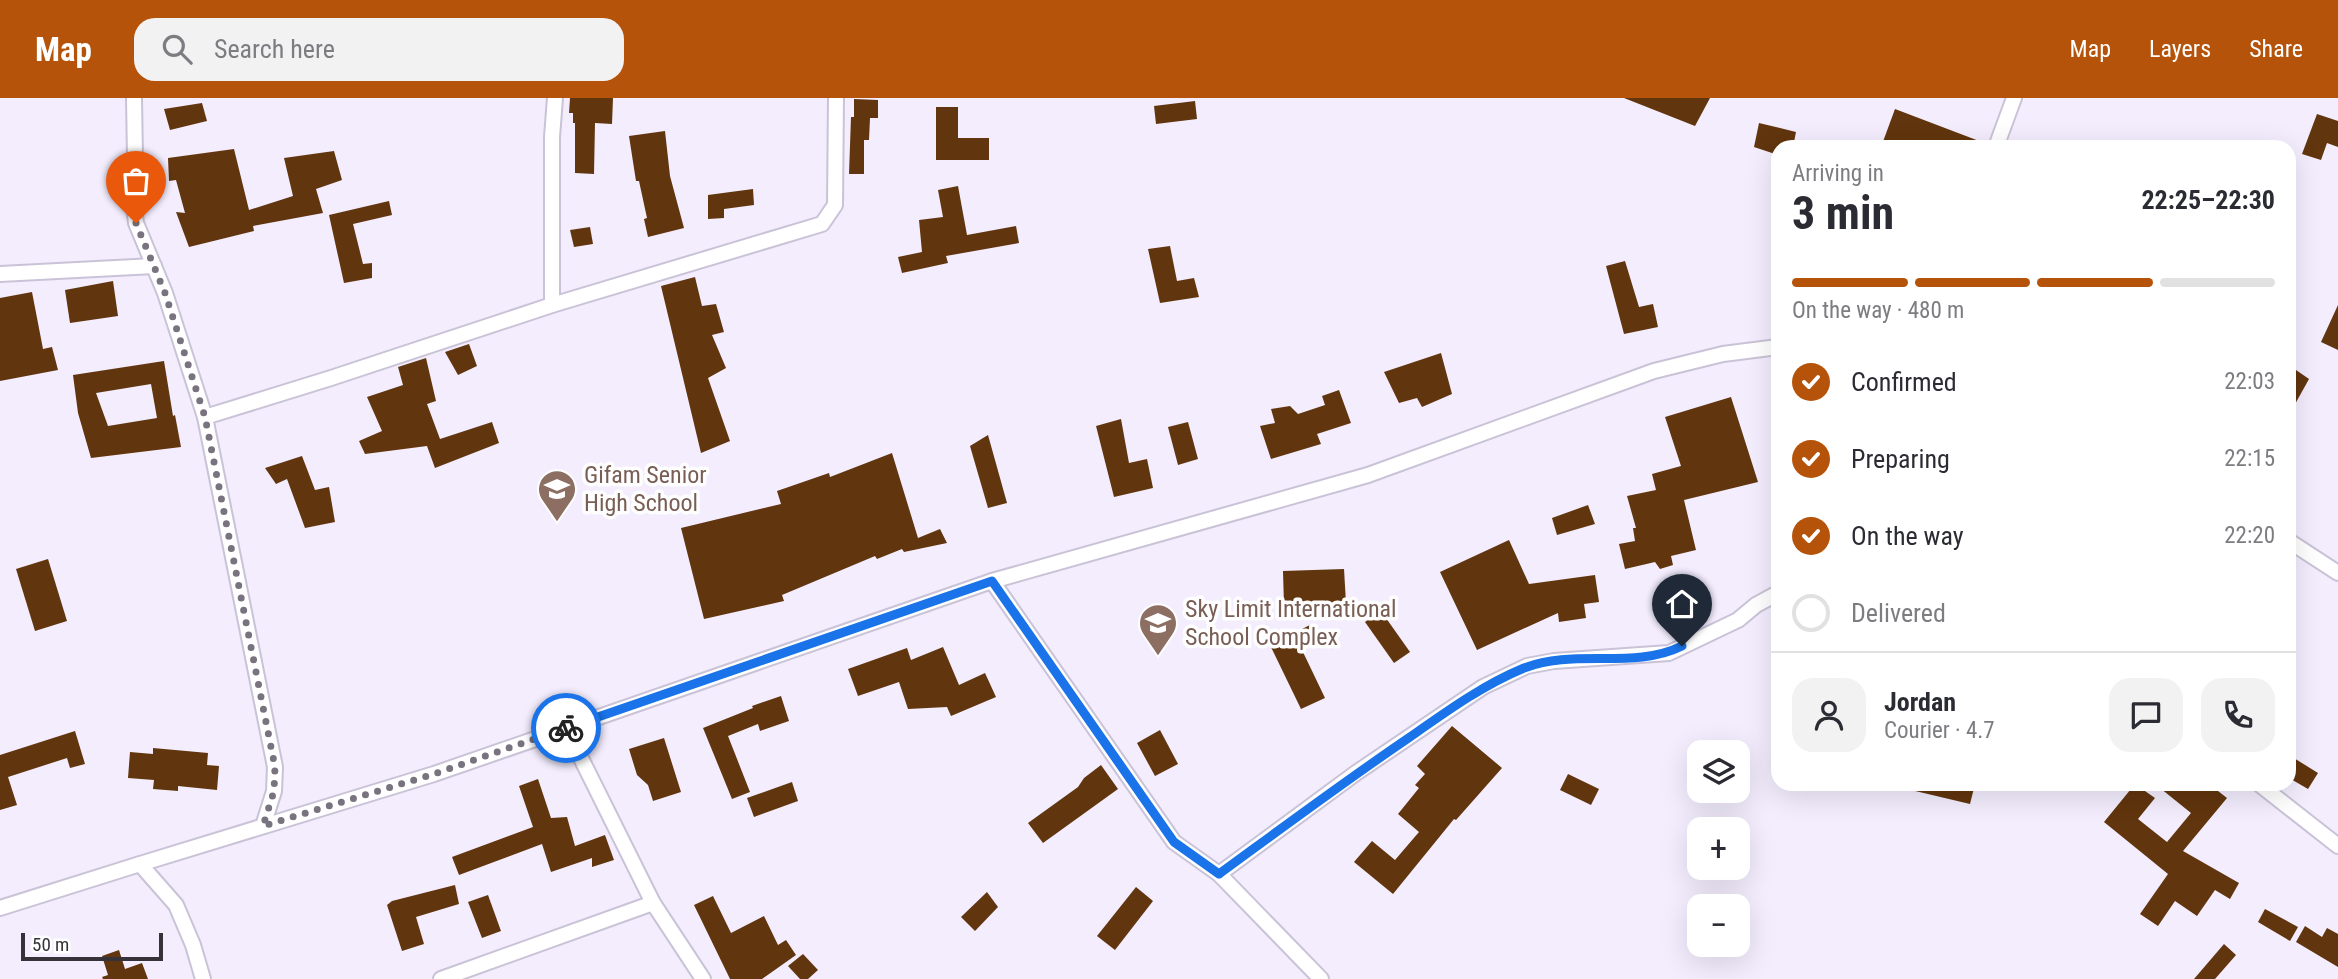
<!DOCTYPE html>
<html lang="en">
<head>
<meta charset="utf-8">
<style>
	body { margin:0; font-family:"Roboto Condensed",sans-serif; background:#f2f2f3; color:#2b2b33; height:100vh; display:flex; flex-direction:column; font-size:26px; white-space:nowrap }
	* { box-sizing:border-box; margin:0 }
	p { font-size:23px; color:#7c7c81 }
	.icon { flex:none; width:38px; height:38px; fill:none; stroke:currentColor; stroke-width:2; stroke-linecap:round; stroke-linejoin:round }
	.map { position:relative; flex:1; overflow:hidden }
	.panel { position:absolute; left:1771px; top:42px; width:525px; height:651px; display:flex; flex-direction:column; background:#fff; border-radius:21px; box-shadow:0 7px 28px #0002 }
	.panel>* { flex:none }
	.tools { position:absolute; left:1687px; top:642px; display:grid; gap:14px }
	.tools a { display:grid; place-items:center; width:63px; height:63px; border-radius:14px; background:#fff; box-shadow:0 7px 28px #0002; font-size:35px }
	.scale { position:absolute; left:21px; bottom:18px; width:142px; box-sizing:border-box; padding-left:7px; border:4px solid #35323a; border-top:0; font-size:19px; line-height:24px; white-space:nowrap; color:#35323a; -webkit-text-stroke:5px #fefefe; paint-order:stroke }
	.pin { position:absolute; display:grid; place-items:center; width:60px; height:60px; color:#fff; margin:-72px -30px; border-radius:50% 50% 50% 0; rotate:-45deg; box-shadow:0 0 7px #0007 }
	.pin .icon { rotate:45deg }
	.courier { position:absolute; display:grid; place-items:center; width:70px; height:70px; margin:-35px; border:5px solid #1a73e8; border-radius:50%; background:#fff; color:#222; box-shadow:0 2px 9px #0007 }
	.headline em { font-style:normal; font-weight:700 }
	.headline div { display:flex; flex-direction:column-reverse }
	.headline { display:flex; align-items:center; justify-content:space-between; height:119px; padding:0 21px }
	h1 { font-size:46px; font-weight:700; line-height:52px }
	.bar { display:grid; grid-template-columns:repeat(4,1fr); gap:10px 7px; align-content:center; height:84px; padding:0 21px }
	.bar i { height:9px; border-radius:5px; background:#e1e1e2 }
	.bar .active { background:#b45309 }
	.bar p { grid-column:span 4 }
	.line { display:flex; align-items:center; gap:18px; padding:0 21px; border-top:2px solid #e1e1e2 }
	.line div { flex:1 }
	.round { display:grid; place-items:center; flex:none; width:74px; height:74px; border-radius:21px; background:#f2f2f3 }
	ol { padding:0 21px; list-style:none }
	li { display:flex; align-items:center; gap:21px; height:77px }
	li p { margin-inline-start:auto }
	li .icon { padding:7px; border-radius:50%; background:#b45309; color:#fff; stroke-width:4 }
	li:last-child { color:#7c7c81 }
	li i { width:38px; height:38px; border:4px solid #e1e1e2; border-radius:50% }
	header { display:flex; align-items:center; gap:42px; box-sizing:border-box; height:98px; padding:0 35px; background:#b45309; color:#fff }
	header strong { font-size:33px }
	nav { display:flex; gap:38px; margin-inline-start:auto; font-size:24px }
	.search { width:490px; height:63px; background:#f2f2f3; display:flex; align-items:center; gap:18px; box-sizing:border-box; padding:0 24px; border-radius:21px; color:#7c7c81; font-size:26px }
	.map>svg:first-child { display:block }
	.building { fill:#61350d; fill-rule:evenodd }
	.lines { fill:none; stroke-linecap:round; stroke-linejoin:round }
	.street-casing { stroke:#cac3d7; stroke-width:18 }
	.street { stroke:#fff; stroke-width:14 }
	.done { stroke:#78737f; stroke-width:7; stroke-dasharray:0 12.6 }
	.route { stroke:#1a73e8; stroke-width:9 }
	.labels { text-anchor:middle; stroke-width:7; stroke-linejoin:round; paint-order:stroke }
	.education-label { font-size:24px; fill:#785e54; stroke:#fefefe; text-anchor:start }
</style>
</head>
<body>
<header>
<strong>Map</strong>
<div class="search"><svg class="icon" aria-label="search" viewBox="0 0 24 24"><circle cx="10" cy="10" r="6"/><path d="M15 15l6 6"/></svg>Search here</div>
<nav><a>Map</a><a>Layers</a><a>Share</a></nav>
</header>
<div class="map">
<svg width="2338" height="881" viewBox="0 0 2338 881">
	<rect width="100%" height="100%" fill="#f3edfe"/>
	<!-- building -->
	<g class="building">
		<path d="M570,0h43l-1,26 -17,-1 -1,51 -19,-1v-50h-2v-10h-4z"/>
		<path d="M1624,0h86l-15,28z"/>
		<path d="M854,1l24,1v18h-8l-1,22h-5v34h-15l2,-57h3z"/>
		<path d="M1195,3l2,18 -41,5 -2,-18z"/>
		<path d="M202,5l5,18 -37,9 -6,-21z"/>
		<path d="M936,9h22v31h31v22h-53z"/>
		<path d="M1895,11l92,35v3h-106z"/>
		<path d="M2317,16l21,7v26l-11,-4 -6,17 -19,-6z"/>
		<path d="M1759,25l37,9 -3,15h-15v8l-24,-8z"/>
		<path d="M665,33l5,45 14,52 -36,9 -4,-18 3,-1 -8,-37h-3l-7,-45z"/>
		<path d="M234,51l15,61 44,-14 -9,-38 50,-7 8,29 -26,9 7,24 -70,13 1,5 -65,16 -13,-35 9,1 -9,-33 -7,1 -1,-23z"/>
		<path d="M958,88l9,49 49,-9 3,17 -73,13 2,7 -46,10 -4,-16 24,-5 -3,-32 24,-3 -5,-27z"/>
		<path d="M753,91l1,16 -30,4v9l-16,1v-24z"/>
		<path d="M389,103l3,14 -39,9 10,40 9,-1v15l-28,5 -15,-68z"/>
		<path d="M590,129l3,17 -19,3 -4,-17z"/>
		<path d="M1170,148l7,35 17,-3 5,19 -39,6 -12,-54z"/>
		<path d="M1625,163l14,46 14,-3 5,23 -34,7 -18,-68z"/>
		<path d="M695,179l7,29 14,-2 8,28 -12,3 14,33 -18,10 22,63 -29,12 -40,-167z"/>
		<path d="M113,183l5,35 -48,7 -5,-33z"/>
		<path d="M32,194l11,57 9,-2 6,23 -58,11v-83z"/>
		<path d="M2338,207v45l-17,-8z"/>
		<path d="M469,246l8,22 -19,9 -13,-23z"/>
		<path d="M1441,255l11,41 -30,13 -5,-9 -18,5 -15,-31z"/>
		<path d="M426,260l10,43 -9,3 13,35 52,-17 7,21 -64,25 -8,-22 -62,8 -6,-13 23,-10 -15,-34 36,-12 -5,-18z"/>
		<path d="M164,263l9,55 2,-1 6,32 -90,11 -13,-45 -5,-38zM151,286l6,34 -49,8 -12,-33z"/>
		<path d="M2296,272l13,9 -20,36v-33z"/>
		<path d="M1339,292l12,33 -34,11 4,10 -50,15 -11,-33 15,-3 -4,-14 19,-3 8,8 27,-9 -3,-9z"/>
		<path d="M1731,299l27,85 -74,18 12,50 -25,6 2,9 -13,4 -5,-7 -30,7 -6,-25 16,-3 -2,-13h3l-9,-32 29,-6 -4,-16 29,-8 -16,-49z"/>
		<path d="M1121,321l8,44 18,-4 6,29 -39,9 -18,-71z"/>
		<path d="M1188,324l10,37 -20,6 -10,-38z"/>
		<path d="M988,337l19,68 -19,5 -18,-62z"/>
		<path d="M892,355l26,85 22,-9 7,14 -43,9 -2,-3 -25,10 -2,-3 -93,39 2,6 -80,18 -23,-91 100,-24 -4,-13 52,-18 1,4z"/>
		<path d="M302,358l13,34 14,-3 6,35 -30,6 -18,-49 -11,5 -11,-16z"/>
		<path d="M1588,407l7,19 -38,11 -5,-17z"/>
		<path d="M1509,442l20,44 66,-9 4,27 -15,2 2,14 -27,4 -1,-9 -81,37 -37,-78z"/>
		<path d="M48,461l19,62 -32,10 -19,-62z"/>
		<path d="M1344,471l2,34 -62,3 -1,-35z"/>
		<path d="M1381,513l29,41 -16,11 -29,-41z"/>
		<path d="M1312,526l8,18 -18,8 23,48 -24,11 -31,-64z"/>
		<path d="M943,549l16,38 26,-12 11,24 -45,19 -4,-9 -39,2 -9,-27 -41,14 -10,-27 59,-21 4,12z"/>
		<path d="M781,598l8,25 -29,10 -2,-7 -30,12 22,56 -18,7 -29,-71 50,-20 -1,-2z"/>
		<path d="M1452,628l50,42 -46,52 -2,-1 -61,75 -39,-32 18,-21 23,19 24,-28 -21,-18 21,-26 -4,-3 10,-11 -8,-8z"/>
		<path d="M1160,632l18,34 -23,12 -18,-33z"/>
		<path d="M75,633l10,33 -15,4 -3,-10 -59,19 9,28 -17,5v-55z"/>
		<path d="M664,640l17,54 -28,9 -5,-16 -11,-10 -8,-26z"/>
		<path d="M153,650l55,5 -1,12 12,1 -2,24 -39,-4v5l-25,-2 1,-9 -26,-2 2,-26 23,2z"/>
		<path d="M2289,657l29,18 -10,16 -19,-11z"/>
		<path d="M1101,667l17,24 -75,54 -15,-20 50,-36 6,-9z"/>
		<path d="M1568,676l31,15 -8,16 -31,-15z"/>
		<path d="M538,681l13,39 16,-1 8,29 30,-11 9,25 -22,7v-9l-41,14 -9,-28 -83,31 -7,-18 81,-30 -14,-41z"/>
		<path d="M792,684l6,19 -44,16 -7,-19z"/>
		<path d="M1912,686h63l-5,20 -59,-14z"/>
		<path d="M2135,686l20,14 -17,21 29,23 24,-29 -36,-29h54l18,14 -44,53 56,32 -9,16 -15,-9 -18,26 -22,-15 -17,25 -18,-12 28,-40 -64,-52z"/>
		<path d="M455,787l4,19 -43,13 8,27 -22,7 -15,-46 5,-4z"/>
		<path d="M1136,789l17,14 -38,49 -18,-14z"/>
		<path d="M987,794l11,15 -23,24 -14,-14z"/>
		<path d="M488,797l13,36 -19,7 -14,-36z"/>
		<path d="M713,798l18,37 33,-17 14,29 8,-5 10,15 -34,24h-32l-36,-74z"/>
		<path d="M2265,811l33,18 -8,14 -32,-19z"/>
		<path d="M2305,828l17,11 5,-9 11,6v33l-42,-25z"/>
		<path d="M2224,846l12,11 -21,24h-21z"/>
		<path d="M119,852l6,19 17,-6 6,16h-45l-1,-2 6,-2 -6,-19z"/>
		<path d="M803,856l15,16 -10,9h-8l-12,-13z"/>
	</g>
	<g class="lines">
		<defs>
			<g id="street">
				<path d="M134,0l1,59 -2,42 3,24 29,70 40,124 70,350 -1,24 -11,35"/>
				<path d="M1996,49l18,-49"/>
				<path d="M0,176l154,-8"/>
				<path d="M552,207v-168l3,-39"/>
				<path d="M205,319l126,-39 221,-73 270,-81 13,-19 1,-107"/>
				<path d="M2289,443l49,32"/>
				<path d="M992,483l182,261 45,32 102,105"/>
				<path d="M566,630l87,175"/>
				<path d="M2259,686l79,62"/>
				<path d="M140,766l294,-90 558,-193 376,-106 286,-104 69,-17 55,-7"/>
				<path d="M1219,776l137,-101 127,-86 44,-21 27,-5 115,-8 69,-33 18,-15 22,-12"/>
				<path d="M0,810l140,-44 36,41 17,40 10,34"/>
				<path d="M441,881l212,-76 50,76"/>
			</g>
		</defs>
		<!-- street casing -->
		<use href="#street" class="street-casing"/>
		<!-- street -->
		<use href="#street" class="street"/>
	</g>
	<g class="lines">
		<!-- done -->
		<path class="done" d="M136,125l29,70 40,124 70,350 -1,24 -11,35 171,-52 132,-46"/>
		<!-- route -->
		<path class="route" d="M566,630l426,-147 182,261 45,32c63,-46 126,-93 191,-137 37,-26 73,-52 114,-69 50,-20 110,2 158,-22"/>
	</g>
	<!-- icons -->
	<defs>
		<symbol id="school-pin" viewBox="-11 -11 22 30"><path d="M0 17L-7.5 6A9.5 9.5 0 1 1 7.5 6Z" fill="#8d6e63" stroke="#fefefe"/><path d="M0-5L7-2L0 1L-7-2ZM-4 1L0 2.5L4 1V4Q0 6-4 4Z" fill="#fff"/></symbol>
	</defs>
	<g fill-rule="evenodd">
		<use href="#school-pin" x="535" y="369" width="44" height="60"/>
		<use href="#school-pin" x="1136" y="503" width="44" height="60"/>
	</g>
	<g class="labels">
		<!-- education labels -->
		<g class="education-label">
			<text x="584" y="385">Gifam Senior<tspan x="584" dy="28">High School</tspan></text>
			<text x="1185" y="519">Sky Limit International<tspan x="1185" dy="28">School Complex</tspan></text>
		</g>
	</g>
</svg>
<div class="tools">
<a><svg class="icon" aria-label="layers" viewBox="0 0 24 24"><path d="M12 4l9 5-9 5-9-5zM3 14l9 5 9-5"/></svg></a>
<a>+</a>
<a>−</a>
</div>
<div class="scale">50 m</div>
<div class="pin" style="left:136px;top:125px;background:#ea580c"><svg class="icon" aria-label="bag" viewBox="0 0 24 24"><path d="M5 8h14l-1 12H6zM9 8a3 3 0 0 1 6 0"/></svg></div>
<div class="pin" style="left:1682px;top:548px;background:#1f2937"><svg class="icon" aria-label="home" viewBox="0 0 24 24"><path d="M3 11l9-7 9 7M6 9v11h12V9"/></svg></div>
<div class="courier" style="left:566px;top:630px"><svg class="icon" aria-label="bike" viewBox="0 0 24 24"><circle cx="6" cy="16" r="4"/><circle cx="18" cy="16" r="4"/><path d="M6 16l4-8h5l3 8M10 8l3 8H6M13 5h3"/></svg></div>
<section class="panel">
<div class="headline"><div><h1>3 min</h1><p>Arriving in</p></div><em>22:25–22:30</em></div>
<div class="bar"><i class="active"></i><i class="active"></i><i class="active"></i><i></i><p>On the way · 480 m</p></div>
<ol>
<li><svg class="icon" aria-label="check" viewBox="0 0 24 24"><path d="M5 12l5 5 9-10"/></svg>Confirmed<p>22:03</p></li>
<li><svg class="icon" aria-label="check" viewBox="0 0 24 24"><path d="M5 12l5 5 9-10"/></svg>Preparing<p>22:15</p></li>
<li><svg class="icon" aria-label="check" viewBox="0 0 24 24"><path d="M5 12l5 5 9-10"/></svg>On the way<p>22:20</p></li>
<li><i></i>Delivered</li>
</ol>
<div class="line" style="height:126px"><a class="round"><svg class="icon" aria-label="person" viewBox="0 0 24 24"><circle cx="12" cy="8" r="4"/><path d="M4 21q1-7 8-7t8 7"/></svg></a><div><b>Jordan</b><p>Courier · 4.7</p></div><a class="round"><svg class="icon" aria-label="chat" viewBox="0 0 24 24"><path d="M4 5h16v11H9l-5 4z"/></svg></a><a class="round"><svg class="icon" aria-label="phone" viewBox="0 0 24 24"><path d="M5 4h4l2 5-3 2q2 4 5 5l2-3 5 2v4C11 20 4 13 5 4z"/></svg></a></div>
</section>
</div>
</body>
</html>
